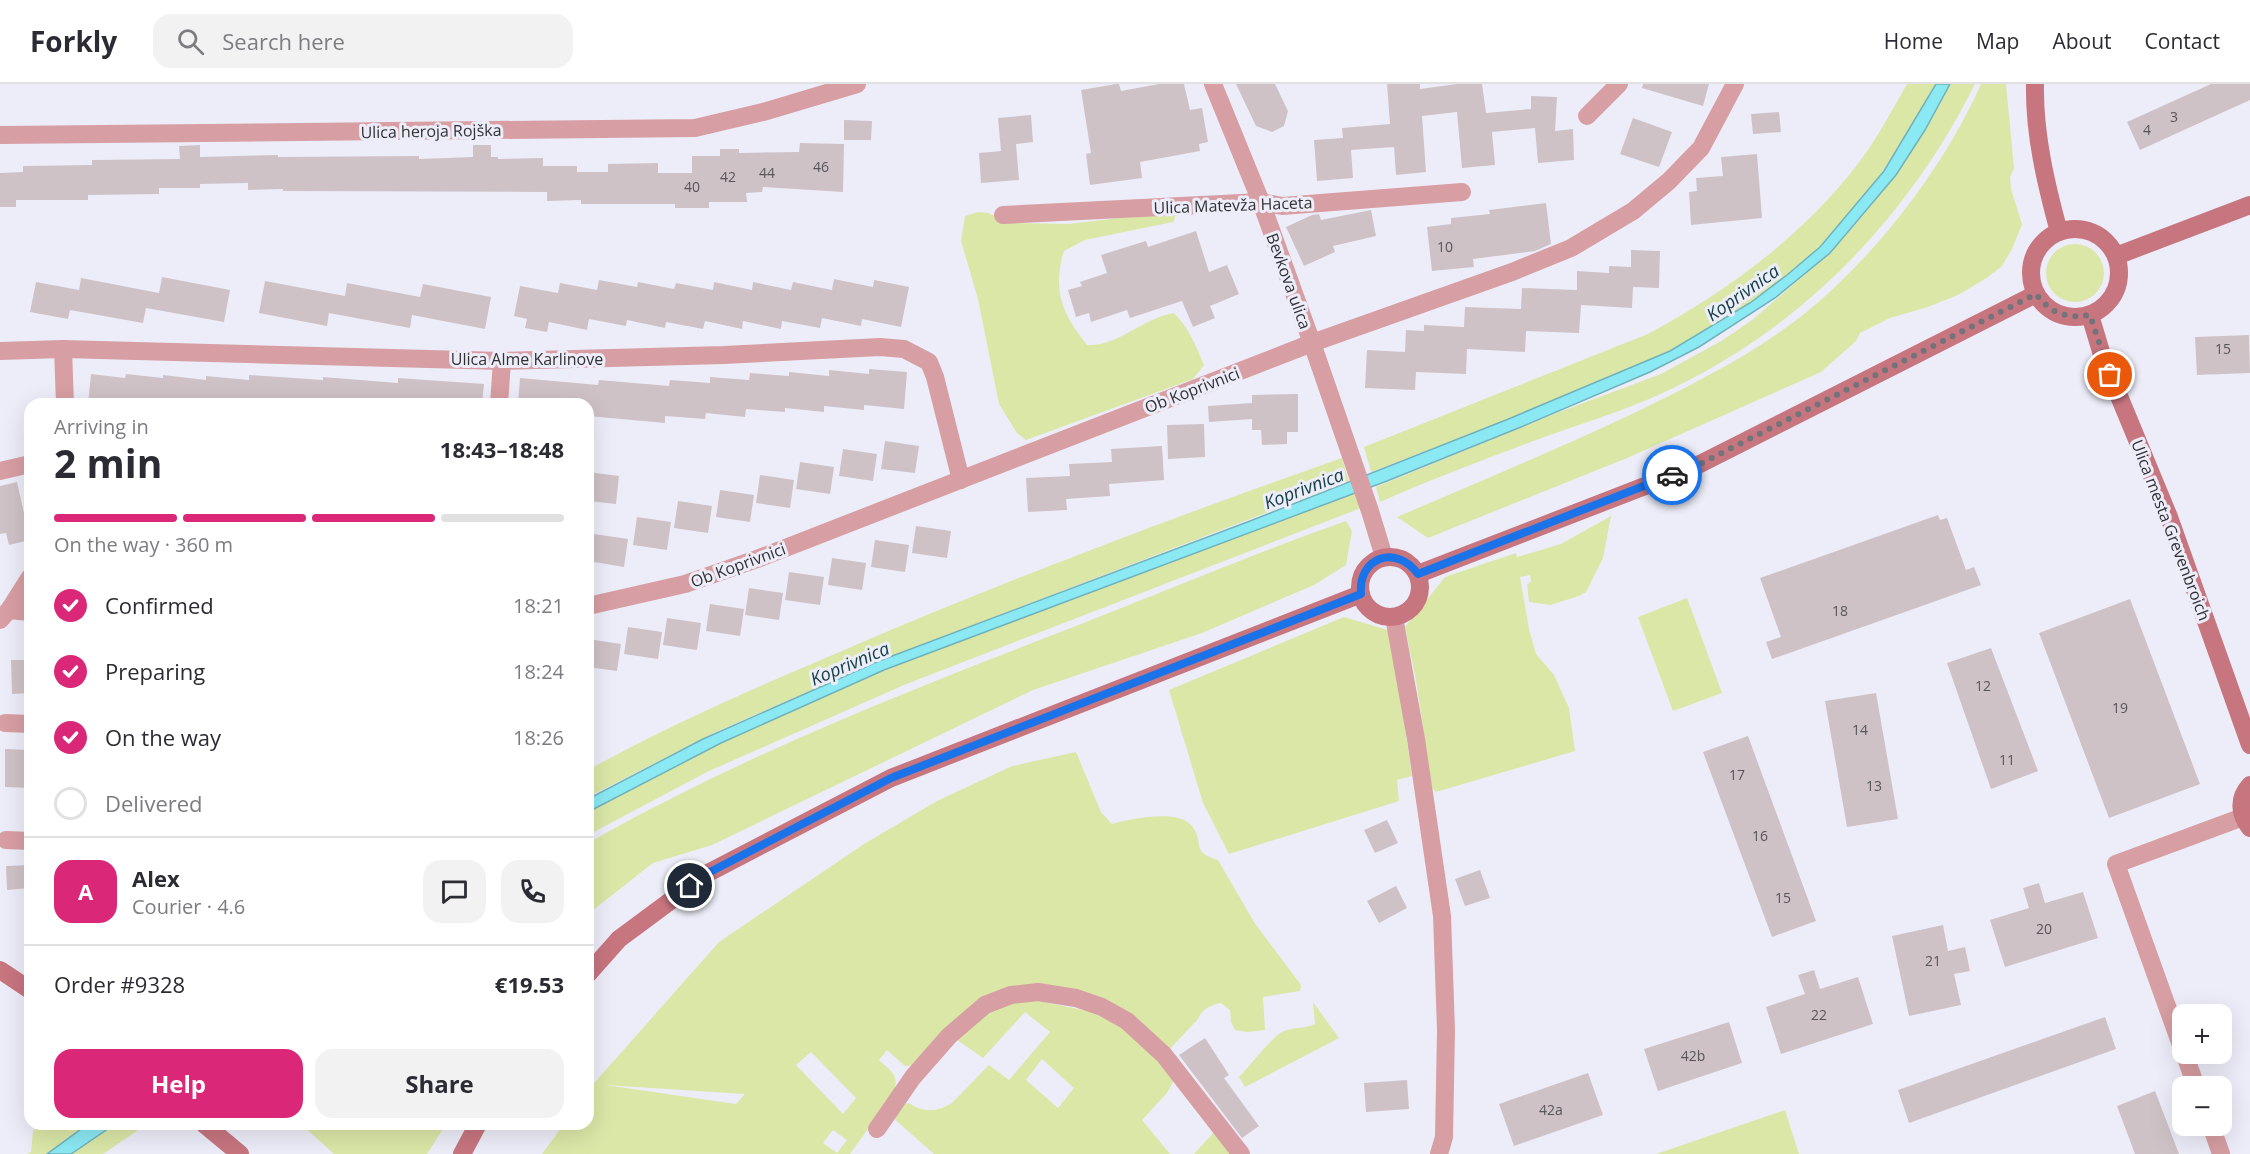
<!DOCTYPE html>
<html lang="en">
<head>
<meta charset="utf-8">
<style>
	body { margin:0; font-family:"Open Sans",sans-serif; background:#f2f2f3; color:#2b2b33; height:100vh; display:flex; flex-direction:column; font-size:22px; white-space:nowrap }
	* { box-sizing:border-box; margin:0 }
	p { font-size:20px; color:#7c7c81 }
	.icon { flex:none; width:33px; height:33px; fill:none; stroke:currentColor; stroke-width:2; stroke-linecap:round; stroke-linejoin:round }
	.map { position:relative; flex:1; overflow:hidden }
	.drawer { position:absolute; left:24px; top:314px; width:570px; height:732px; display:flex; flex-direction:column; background:#fff; border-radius:18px; box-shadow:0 6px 24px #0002 }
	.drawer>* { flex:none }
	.fabs { position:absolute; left:2172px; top:920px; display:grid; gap:12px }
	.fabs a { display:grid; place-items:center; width:60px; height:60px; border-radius:12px; background:#fff; box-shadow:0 6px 24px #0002; font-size:30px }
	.pin { position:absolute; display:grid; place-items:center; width:51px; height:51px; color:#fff; margin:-26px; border:3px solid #fff; border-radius:50%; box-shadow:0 2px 6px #0007 }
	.courier { position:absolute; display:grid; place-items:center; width:60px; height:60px; margin:-30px; border:4px solid #1a73e8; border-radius:50%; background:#fff; color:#222; box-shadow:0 2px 8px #0007 }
	.head em { font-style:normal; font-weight:700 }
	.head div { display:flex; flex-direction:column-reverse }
	.head { display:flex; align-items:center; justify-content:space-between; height:102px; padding:0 30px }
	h1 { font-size:39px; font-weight:700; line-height:45px }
	.bar { display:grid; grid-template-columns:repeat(4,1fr); gap:9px 6px; align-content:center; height:72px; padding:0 30px }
	.bar i { height:8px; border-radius:4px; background:#e1e1e2 }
	.bar .on { background:#db2777 }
	.bar p { grid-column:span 4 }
	.line { display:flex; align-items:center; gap:15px; padding:0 30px; border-top:2px solid #e1e1e2 }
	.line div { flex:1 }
	.round { display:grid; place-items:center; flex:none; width:63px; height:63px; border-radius:18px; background:#f2f2f3 }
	ol { padding:0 30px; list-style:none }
	li { display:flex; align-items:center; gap:18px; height:66px }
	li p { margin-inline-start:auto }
	li .icon { padding:6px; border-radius:50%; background:#db2777; color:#fff; stroke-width:4 }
	li:last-child { color:#7c7c81 }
	li i { width:33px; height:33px; border:3px solid #e1e1e2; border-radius:50% }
	.cta { display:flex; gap:12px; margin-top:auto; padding:12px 30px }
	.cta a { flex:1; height:69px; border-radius:18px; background:#db2777; color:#fff; font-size:24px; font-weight:700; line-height:69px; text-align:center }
	.cta a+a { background:#f2f2f3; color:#2b2b33 }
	header { display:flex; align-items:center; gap:36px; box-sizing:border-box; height:84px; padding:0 30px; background:#fff; border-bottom:2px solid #e1e1e2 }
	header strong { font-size:28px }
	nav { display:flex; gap:33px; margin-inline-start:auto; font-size:21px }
	.search { width:420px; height:54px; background:#f2f2f3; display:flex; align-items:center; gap:15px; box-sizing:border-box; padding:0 21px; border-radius:18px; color:#7c7c81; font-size:22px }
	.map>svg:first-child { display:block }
	.green { fill:#dae7a7; fill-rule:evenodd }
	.water { fill:#8be9f4; stroke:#70b2bb; stroke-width:1.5 }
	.building { fill:#cfc2c7 }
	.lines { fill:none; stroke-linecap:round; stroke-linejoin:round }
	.street { stroke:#d79ea3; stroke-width:18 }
	.secondary { stroke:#c7757f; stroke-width:18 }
	.done { stroke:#73737a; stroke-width:6; stroke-dasharray:0 10.8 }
	.route { stroke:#1a73e8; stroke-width:8 }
	.labels { text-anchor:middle; stroke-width:6; stroke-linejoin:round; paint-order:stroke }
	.number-label { font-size:14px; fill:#58555a }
	.street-label { font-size:16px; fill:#313135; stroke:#ededf9 }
	.water-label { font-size:18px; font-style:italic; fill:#144145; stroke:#ededf9 }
</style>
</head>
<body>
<header>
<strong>Forkly</strong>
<div class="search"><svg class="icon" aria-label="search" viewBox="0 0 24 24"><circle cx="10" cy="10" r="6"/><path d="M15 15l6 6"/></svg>Search here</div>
<nav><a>Home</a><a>Map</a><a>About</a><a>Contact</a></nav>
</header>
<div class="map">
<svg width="2250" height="1070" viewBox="0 0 2250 1070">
	<rect width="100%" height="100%" fill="#ededf9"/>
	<!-- green -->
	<g class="green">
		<path d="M1907,0h29c-33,58 -68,116 -117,163 -43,42 -96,76 -149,104l-164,69 -135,52 -7,-25 284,-113c85,-46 167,-107 222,-187 13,-20 25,-42 37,-63z"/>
		<path d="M1950,0h25c-68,137 -179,250 -319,312 -43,19 -89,32 -133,49 -48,18 -96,36 -143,57l-4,-15 178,-73 107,-40 62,-34 29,-20 78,-67 35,-40 31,-38 29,-45z"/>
		<path d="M1981,0h25l8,84 -4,9 1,12 11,35 -10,25 -10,17 -14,11 -28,17 -32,13 -38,11 -30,15 -4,8 -35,31 -194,86 -199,80 -31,-21c79,-34 159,-67 237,-104 55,-27 112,-55 161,-92 75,-57 148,-151 186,-237z"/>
		<path d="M978,128l10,1 22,10 59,1 67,-8 39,-1v4l-2,3 -88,18 -21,11c-12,39 -2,63 23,94 30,2 56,-27 87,-32 15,15 22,33 30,52l-11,14 -167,61 -9,-7 -18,-29 -21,-105 -17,-58 4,-25z"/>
		<circle cx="2075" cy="189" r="29"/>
		<path d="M1342,374l7,23 -473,181 -158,69 -130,66v-27c83,-46 176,-86 263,-123 161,-69 326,-131 491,-189z"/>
		<path d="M1354,409l7,15 -457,177 -195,86 -121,64v-23l135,-70 157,-70z"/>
		<path d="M1611,432l-8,42 -17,34 -7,4 -29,9 -21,-3 -2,-17 4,-4 -1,-6 -10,2 9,52 7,25 18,21 15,33 6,43 -139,41 -4,-4 -16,-108 -11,-53 40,-50 71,-24 1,4 44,-13z"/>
		<path d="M1346,437l6,10 -6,34 -32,20 -112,48 -169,57 -321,155 -59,18 -65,51v-71c155,-88 322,-153 488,-217 90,-35 179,-73 270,-105z"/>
		<path d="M1687,514l35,95 -49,18 -35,-94z"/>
		<path d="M1344,533l47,14 21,145 -15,4 2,21 -170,53 -26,-51 -34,-113z"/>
		<path d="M1076,668l25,60 11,12c18,-5 65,-15 79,1 15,17 -2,27 27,35l36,62 47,63 -1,6 -37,6 2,33 -18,2 -12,-2 -4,-8 -1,-12 -9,-7c-10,2 -19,6 -23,16l-30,32 -37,-32 -121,-27 -92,73 -13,1 -18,-16 -8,10c13,12 21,15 14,34l-43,60h-308l22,-30h24v-34l131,-148 145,-98 73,-43 75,-35zM811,968l45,46 -13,16 -47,-49zM605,1001l139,9v1l-8,9zM833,1046l14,10 -10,13 -14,-10z"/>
		<path d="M1029,915l59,12 32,14 55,53 -8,15 -25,27 28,34h-236l-43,-38 11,-11 7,-2c14,10 29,9 43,0l37,-38 20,15 41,-48 -25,-20 -42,46 -27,-19 35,-30zM1042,975l32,29 -16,20 -32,-28z"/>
		<path d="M1313,918l26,36 -94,49 -6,-10c9,-9 34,-41 43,-45 10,-5 22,-3 33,-8z"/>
		<path d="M1785,1026l14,44h-143z"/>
		<path d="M43,1040h45l-41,30h-20l4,-2 2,-21z"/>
		<path d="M115,1040h32l-44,30h-31z"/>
		<path d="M301,1040h145l-19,30h-93z"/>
		<path d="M1217,1045l19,25h-42z"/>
	</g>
	<!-- water -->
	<g class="water">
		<path d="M1936,0h14l-25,46 -29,45 -66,78 -55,45 -76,49 -49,25 -129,55 -134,54 -503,189 -163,73 -133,69v-13l115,-60 176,-78 371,-140 256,-101 164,-69 80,-48 37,-28 33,-28 64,-76z"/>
		<path d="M88,1040h27l-44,30h-24z"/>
	</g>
	<!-- building -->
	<g class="building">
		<path d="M1116,0h3l2,7 38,-7h25l6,26 12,-2 6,34 -9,2 1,7 -60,11 2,16 -52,7 -4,-31 5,-1 -10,-63z"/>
		<path d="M1236,0h39l13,27 -4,15 -12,6 -16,-6z"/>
		<path d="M1387,0h33v5l37,-5h25l4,29 45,-4v-13l26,1 -2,34 18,-2 1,31 -36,3 -3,-35 -43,4 3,33 -33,3 -5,-56 -35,4 4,56 -30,3 -2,-28 -43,3 2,28 -36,3 -3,-41 29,-2 -1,-10 48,-4z"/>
		<path d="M1643,0h66l-6,22 -61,-18z"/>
		<path d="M2211,0h39v16l-110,50 -13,-28z"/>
		<path d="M1779,28l2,20 -28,2 -2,-20z"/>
		<path d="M1031,31l2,27 -17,2 3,36 -38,3 -2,-30 22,-2 -3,-33z"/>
		<path d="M1633,34l39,14 -13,35 -39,-13z"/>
		<path d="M844,36l28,1 -1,19h-27z"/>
		<path d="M800,59l44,1 -1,48 -80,-5 -1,5 -16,1 1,9h-38v6h-34v-4h-94v-4l-34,1v-9l-264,-1v-2l-35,1v-7l-48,1v4h-41v6l-71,1v5h-72v7h-16v-34l23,-1v-6l69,-1v-5l88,-1 -1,-13 21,-1v12l78,-2v2l141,-1v3l54,-2v-12h18v12h7v2l45,-1v8h34v6h31v-8l50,-1v10h34v-17h28v-7h19v4l60,-1z"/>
		<path d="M1757,70l5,64 -71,7 -2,-33 8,-1 -1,-13 27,-2 -2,-19z"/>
		<path d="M1546,119l5,41 -16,7 -62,8 1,8 -42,4 -5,-44 24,-3v-6l39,-4 -1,-4z"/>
		<path d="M1371,126l5,26 -43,10 2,6 -31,14 -18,-39 26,-12 7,-1 2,6z"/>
		<path d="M1196,147l13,41 18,-7 12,29 -29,12 5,12 -22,9 -11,-26 -52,17 -3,-8 -36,12 -2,-9 -13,4 -8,-27 14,-4 -2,-4 27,-9 -6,-18 45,-14 2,6z"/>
		<path d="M1631,166l29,1 -1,37 -26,-1 -1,21 -51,-3 -2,28 -53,-2 -1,21 -58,-3 -1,25 -50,-2 -1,18 -50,-2 2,-38 38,2 1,-22 18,1v-6l40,2 1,-20 56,2 1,-21 55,2v-19l32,2v-7l22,1z"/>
		<path d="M162,193l68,13 -6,32 -78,-14 -3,15 -73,-13 -2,9 -38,-7 6,-30 43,8 2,-12 78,15z"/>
		<path d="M834,195l39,8 1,-7 35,7 -8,40 -39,-8 -1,7 -39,-8 -2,10 -38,-7 -1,8 -38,-8 -1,8 -37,-8 -2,8 -37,-7 -1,6 -38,-8 -1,6 -37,-7 -2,11 -38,-8 -2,10 -22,-4 2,-9 -13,-3 6,-30 38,7 2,-10 37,7 2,-10 38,7 1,-5 36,7 2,-6 37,7 1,-8 38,8 1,-8 38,8 2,-8 39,8z"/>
		<path d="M265,197l80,15 2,-13 73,14 3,-13 68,13 -6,32 -73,-14 -2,13 -81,-15 -2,13 -68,-13z"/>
		<path d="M2249,251l1,38 -53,2 -2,-38z"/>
		<path d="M869,285l38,3 -3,37 -40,-4v5l-40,-4v6l-39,-4v4l-39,-3 -1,8 -39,-4 -1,6 -40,-3v7l-77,-7v-12h-70l2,-26 78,7 1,-5 70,6 1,-6 40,3v-6l39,3 1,-7 39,3v-4l40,4v-6l40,4z"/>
		<path d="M91,290l34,4 1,-4 37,4v-3l43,5v-4l43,4v-5l74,5v-3l75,6v-5l86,6 -2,20h-394z"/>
		<path d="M1298,310v38h-11v12l-25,1 -1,-15h-9v-11l-43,3 -1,-16 44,-3v-8z"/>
		<path d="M1204,340l1,33 -37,2 -1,-34z"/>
		<path d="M885,357l34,5 -4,27 -34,-4z"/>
		<path d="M1162,362l2,34 -55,4 1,12 -44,3 1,11 -39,2 -2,-34 44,-2 -1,-12 43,-2 -1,-13z"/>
		<path d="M843,365l34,5 -4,27 -34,-5z"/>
		<path d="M800,378l34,5 -4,27 -34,-5z"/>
		<path d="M588,388l31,4 -3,28 -28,-3z"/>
		<path d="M760,391l34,5 -4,28 -34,-5z"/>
		<path d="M17,398l13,58 -21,5 -3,-12 -6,1v-48z"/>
		<path d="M720,406l34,5 -4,27 -34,-5z"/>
		<path d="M678,417l34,5 -4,27 -34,-5z"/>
		<path d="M1938,431l2,5 7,-2 19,52 8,-3 7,18 -209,74 -6,-17 15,-5 -21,-59z"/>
		<path d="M637,433l34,5 -4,28 -34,-5z"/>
		<path d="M916,442l35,5 -4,27 -35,-5z"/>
		<path d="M594,450l34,5 -4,28 -36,-6v-19l5,1z"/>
		<path d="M875,456l34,5 -4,27 -34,-5z"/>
		<path d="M832,474l34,5 -4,27 -34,-5z"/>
		<path d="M789,488l35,5 -4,28 -35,-5z"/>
		<path d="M749,504l34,5 -4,27 -34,-5z"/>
		<path d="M2130,515l70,185 -91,34 -70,-185z"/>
		<path d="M710,520l34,5 -4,27 -34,-5z"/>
		<path d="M667,534l34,5 -4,27 -34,-5z"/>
		<path d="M628,543l34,5 -4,27 -34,-5z"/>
		<path d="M588,555l33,5 -4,27 -29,-4z"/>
		<path d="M1991,564l47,123 -47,18 -44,-126z"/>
		<path d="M11,576h19v33l-18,1z"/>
		<path d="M1876,609l22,126 -51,8 -22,-126z"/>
		<path d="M1748,652l68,185 -44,16 -69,-185z"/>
		<path d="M5,665l25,1v38l-25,-1z"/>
		<path d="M1387,736l11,23 -23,10 -11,-23z"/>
		<path d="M30,781v23l-23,2 -1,-24z"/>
		<path d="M1480,786l10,28 -25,8 -10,-27z"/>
		<path d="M2039,799l6,20 38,-11 15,46 -93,29 -15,-47 39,-12 -6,-20z"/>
		<path d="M1396,802l11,22 -28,15 -12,-22z"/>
		<path d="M1943,841l5,26 17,-4 5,24 -16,3 7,31 -52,11 -17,-80z"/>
		<path d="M1814,886l6,19 38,-12 15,47 -92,30 -15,-47 39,-13 -7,-19z"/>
		<path d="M2105,933l11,32 -207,74 -11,-33z"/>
		<path d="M1729,938l13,41 -84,28 -14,-42z"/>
		<path d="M1205,954l24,37 -5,3 35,48 -17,12 -63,-83z"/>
		<path d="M1588,989l15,42 -89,31 -15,-42z"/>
		<path d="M1407,996l2,29 -43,3 -2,-29z"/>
		<path d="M2155,1007l24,63h-44l-18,-48z"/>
	</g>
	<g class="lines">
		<!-- street -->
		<g class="street">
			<path d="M1213,0l48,118 51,141 58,168 14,46"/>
			<path d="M1587,32l32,-32"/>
			<path d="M0,51l695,-7 68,-16 94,-28"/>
			<path d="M1003,131l258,-13 21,4 180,-14"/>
			<path d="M63,265l2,55"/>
			<path d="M0,267l63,-2 439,12 222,-6 156,-8 24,2 25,13 6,15 26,103"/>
			<path d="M499,320l3,-43"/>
			<path d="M0,387l30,-7"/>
			<path d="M588,522l97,-22 72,-25 555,-216 200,-71 59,-24 62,-37 36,-30 32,-33 34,-64"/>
			<path d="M9,526l21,-33"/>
			<path d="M1394,533l22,122 26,177 4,114 -2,107 -5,17"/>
			<path d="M0,536l9,-10 21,2"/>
			<path d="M5,639l25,1"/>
			<path d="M6,756l24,1"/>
			<path d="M2182,964l-66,-184 127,-47"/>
			<path d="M2184,969l12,33"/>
			<path d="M2211,1041l10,29"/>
			<path d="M877,1045l36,-52 36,-41 36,-31 26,-10 27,-3 38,6 26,9 25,14 37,34 77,99"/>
		</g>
		<!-- secondary -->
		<g class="secondary">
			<path d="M2035,0c-1,50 11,100 24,148"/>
			<circle cx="2075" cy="189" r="44"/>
			<path d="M2116,172l134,-51"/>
			<path d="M2090,231l12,40 67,162 81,228"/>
			<circle cx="1390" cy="503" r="30"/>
			<path d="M1418,490l276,-107 342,-173"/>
			<path d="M2250,701c-12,13 -11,29 0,43"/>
			<path d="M0,886l30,20"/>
			<path d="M588,890l31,-35 89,-66 183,-95 470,-184"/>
			<path d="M204,1040l36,30"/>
			<path d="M462,1070l16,-30"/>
		</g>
	</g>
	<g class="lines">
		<!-- done -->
		<path class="done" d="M1672,391l22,-8 342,-173c14,19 30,25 54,21l20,60"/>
		<!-- route -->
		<path class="route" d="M690,802l18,-13 183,-95 470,-184c-3,-37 35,-50 57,-20l254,-99"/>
	</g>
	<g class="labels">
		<!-- number labels -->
		<g class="number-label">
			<text x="2174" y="38">3</text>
			<text x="2147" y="51">4</text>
			<text x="821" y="88">46</text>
			<text x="767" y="94">44</text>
			<text x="728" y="98">42</text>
			<text x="692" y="108">40</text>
			<text x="1445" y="168">10</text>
			<text x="2223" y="270">15</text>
			<text x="1840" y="532">18</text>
			<text x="1983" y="607">12</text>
			<text x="2120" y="629">19</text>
			<text x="1860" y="651">14</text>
			<text x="2007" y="681">11</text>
			<text x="1737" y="696">17</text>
			<text x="1874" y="707">13</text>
			<text x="1760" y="757">16</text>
			<text x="1783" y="819">15</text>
			<text x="2044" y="850">20</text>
			<text x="1933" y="882">21</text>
			<text x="1819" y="936">22</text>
			<text x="1693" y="977">42b</text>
			<text x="1551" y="1031">42a</text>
		</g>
		<!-- street labels -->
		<g class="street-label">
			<text transform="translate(431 47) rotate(-1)" y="6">Ulica heroja Rojška</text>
			<text transform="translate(1233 121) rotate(-2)" y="6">Ulica Matevža Haceta</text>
			<text transform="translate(1289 197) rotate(70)" y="6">Bevkova ulica</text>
			<text x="527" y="281">Ulica Alme Karlinove</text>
			<text transform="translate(1192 306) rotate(-21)" y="6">Ob Koprivnici</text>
			<text transform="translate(2171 446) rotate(69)" y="6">Ulica mesta Grevenbroich</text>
			<text transform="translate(738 481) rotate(-20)" y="6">Ob Koprivnici</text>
		</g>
		<!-- water labels -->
		<g class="water-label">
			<text transform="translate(1743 209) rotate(-35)" y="6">Koprivnica</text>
			<text transform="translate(1304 405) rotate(-21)" y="6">Koprivnica</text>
			<text transform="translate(850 580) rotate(-23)" y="6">Koprivnica</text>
		</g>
	</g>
</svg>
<div class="fabs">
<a>+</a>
<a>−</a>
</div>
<div class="pin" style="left:2110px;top:291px;background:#ea580c"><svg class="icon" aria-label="bag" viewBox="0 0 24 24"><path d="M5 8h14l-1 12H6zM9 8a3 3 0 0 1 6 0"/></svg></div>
<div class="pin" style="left:690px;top:802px;background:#1f2937"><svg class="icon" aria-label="home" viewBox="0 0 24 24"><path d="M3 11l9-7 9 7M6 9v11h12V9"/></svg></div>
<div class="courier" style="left:1672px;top:391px"><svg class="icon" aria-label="car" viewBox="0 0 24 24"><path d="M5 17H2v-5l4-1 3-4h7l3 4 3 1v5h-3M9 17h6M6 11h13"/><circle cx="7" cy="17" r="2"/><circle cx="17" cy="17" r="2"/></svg></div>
<section class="drawer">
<div class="head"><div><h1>2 min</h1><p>Arriving in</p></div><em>18:43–18:48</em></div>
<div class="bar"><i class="on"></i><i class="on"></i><i class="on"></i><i></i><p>On the way · 360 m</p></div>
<ol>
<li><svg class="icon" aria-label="check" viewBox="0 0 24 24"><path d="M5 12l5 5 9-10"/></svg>Confirmed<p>18:21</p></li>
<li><svg class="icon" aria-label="check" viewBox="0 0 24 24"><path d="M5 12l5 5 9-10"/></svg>Preparing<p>18:24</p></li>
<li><svg class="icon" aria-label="check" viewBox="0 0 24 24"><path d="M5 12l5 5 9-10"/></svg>On the way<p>18:26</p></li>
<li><i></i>Delivered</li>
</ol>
<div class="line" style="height:108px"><b class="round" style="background:#db2777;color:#fff">A</b><div><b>Alex</b><p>Courier · 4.6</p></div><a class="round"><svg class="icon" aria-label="chat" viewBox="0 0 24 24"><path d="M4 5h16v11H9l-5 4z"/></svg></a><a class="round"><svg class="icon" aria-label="phone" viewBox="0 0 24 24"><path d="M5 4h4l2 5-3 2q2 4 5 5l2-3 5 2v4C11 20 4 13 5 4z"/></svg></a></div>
<div class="line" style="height:78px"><div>Order #9328</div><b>€19.53</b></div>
<div class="cta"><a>Help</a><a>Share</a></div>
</section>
</div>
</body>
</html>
